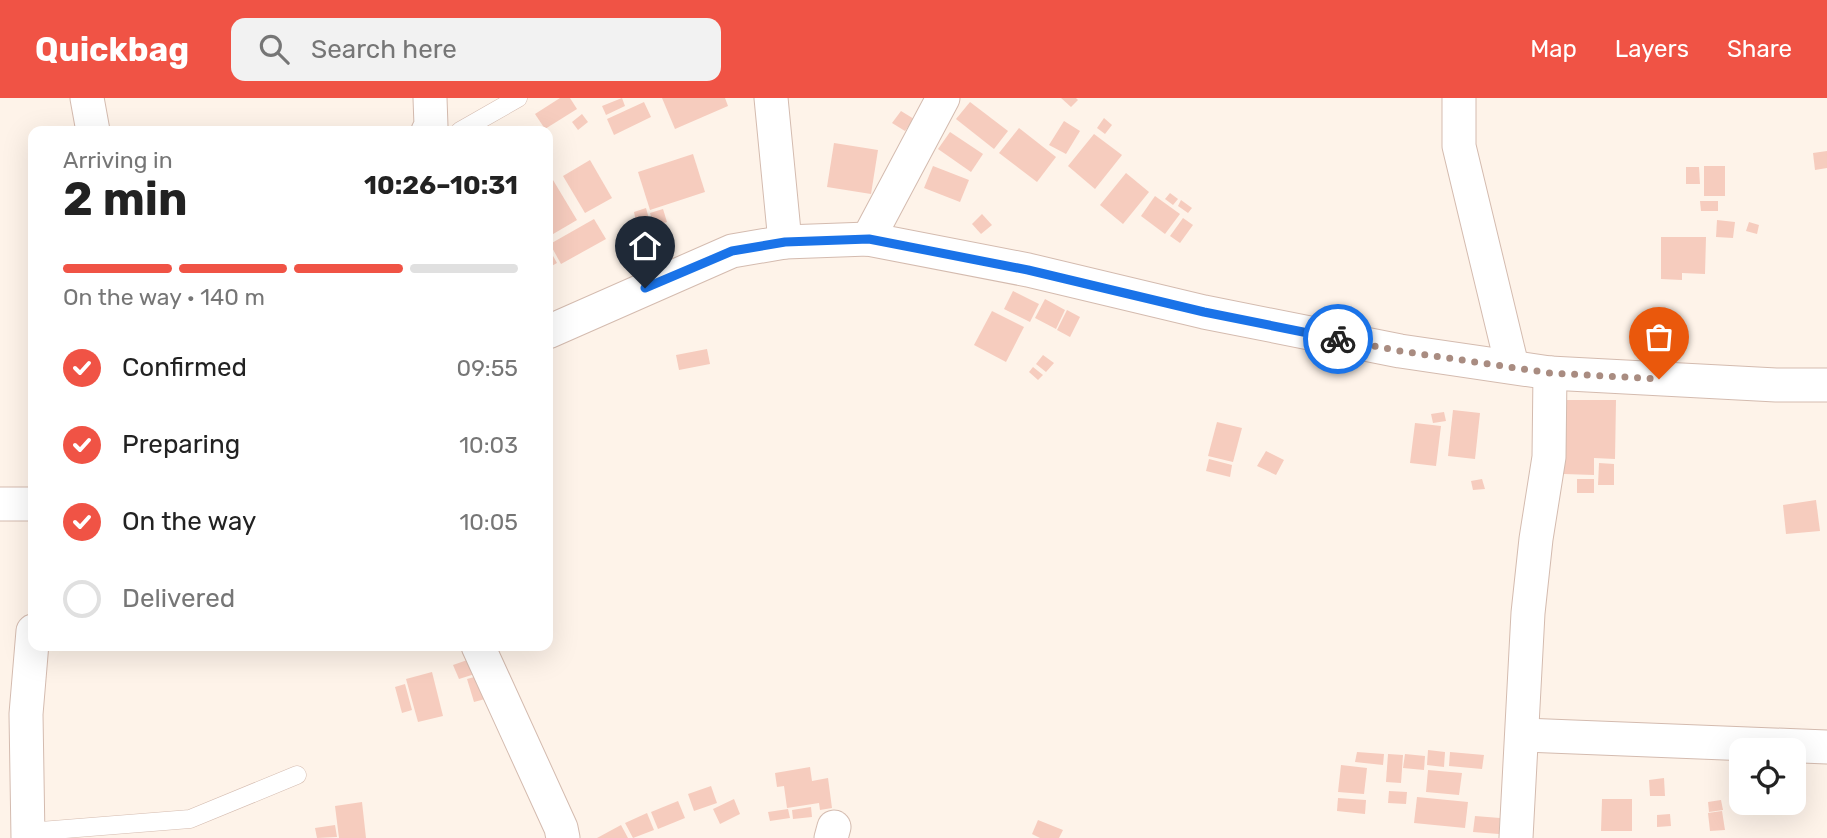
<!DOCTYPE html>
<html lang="en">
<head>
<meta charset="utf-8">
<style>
	body { margin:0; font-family:Rubik,sans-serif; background:#f2f2f2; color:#222; height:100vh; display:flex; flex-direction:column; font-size:26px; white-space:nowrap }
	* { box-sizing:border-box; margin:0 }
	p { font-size:23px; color:#767676 }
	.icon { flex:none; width:38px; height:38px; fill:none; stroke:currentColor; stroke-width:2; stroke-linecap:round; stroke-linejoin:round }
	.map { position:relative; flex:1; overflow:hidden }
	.details { position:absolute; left:28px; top:28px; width:525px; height:525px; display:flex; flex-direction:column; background:#fff; border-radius:14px; box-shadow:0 7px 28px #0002 }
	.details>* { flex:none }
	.tools { position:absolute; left:1729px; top:640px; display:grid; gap:14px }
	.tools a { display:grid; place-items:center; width:77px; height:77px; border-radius:14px; background:#fff; box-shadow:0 7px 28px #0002; font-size:35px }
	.pin { position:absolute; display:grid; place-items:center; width:60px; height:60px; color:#fff; margin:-72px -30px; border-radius:50% 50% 50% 0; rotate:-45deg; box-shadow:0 0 7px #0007 }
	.pin .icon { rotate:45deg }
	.courier { position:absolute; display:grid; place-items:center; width:70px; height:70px; margin:-35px; border:5px solid #1a73e8; border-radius:50%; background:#fff; color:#222; box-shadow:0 2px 9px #0007 }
	.head em { font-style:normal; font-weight:700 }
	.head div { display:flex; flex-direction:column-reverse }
	.head { display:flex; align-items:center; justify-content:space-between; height:119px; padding:0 35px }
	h1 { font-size:46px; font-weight:700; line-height:52px }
	.bar { display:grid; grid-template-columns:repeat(4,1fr); gap:10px 7px; align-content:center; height:84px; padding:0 35px }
	.bar i { height:9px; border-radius:5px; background:#e0e0e0 }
	.bar .current { background:#f05345 }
	.bar p { grid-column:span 4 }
	ol { padding:0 35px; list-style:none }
	li { display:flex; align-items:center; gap:21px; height:77px }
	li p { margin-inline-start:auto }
	li .icon { padding:7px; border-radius:50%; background:#f05345; color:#fff; stroke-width:4 }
	li:last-child { color:#767676 }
	li i { width:38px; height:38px; border:4px solid #e0e0e0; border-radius:50% }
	header { display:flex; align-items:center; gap:42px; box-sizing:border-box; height:98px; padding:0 35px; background:#f05345; color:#fff }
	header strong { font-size:33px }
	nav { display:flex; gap:38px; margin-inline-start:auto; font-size:24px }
	.search { width:490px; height:63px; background:#f2f2f2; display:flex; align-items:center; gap:18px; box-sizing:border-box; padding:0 24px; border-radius:14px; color:#767676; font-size:26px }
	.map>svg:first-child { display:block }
	.building { fill:#f6ccbe }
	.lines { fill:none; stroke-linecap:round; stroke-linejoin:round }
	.service-casing { stroke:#d4bbaf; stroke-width:19 }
	.minor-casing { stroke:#d4bbaf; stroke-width:35 }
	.service { stroke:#fff; stroke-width:18 }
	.minor { stroke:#fff; stroke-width:33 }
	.done { stroke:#a98c81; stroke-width:7; stroke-dasharray:0 12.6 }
	.route { stroke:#1a73e8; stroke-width:9 }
</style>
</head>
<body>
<header>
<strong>Quickbag</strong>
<div class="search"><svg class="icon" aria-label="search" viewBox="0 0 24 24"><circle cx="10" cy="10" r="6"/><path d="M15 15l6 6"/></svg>Search here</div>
<nav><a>Map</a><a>Layers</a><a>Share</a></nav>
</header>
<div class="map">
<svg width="1827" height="740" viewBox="0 0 1827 740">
	<rect width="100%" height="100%" fill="#fef3e9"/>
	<!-- building -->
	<g class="building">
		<path d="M560,0h10l7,11 -32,20 -10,-15z"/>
		<path d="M622,0l3,8 -19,9 -4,-9z"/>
		<path d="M662,0h63l3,8 -53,23z"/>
		<path d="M1061,0h15l2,2 -7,7z"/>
		<path d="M644,4l7,15 -37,18 -7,-16z"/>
		<path d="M970,4l38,29 -14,18 -38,-30z"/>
		<path d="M901,13l13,8 -9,12 -13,-8z"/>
		<path d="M582,16l6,8 -10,8 -6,-8z"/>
		<path d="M1104,20l8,7 -7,9 -8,-6z"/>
		<path d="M1064,23l16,10 -14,23 -17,-9z"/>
		<path d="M1019,30l37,29 -19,25 -38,-29z"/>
		<path d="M950,34l33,22 -12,18 -33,-23z"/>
		<path d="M1094,36l28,21 -27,34 -27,-23z"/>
		<path d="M834,45l44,7 -7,44 -44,-7z"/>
		<path d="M1827,53v17l-12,2 -2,-17z"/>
		<path d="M693,56l12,38 -55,18 -12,-38z"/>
		<path d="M590,62l22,38 -27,15 -22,-37z"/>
		<path d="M933,68l36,14 -9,22 -36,-14z"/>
		<rect x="1704" y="68" width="21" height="30"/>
		<path d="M1686,69h13l1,17h-14z"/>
		<path d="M1126,75l23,19 -26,32 -23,-19z"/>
		<path d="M550,77l27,45 -29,17v-61z"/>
		<path d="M1170,95l8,6 -5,6 -8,-6z"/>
		<path d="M1155,98l25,18 -15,20 -24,-18z"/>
		<path d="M1181,102l11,8 -4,5 -10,-7z"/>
		<path d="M1700,103h18v10h-17z"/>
		<path d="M646,110l3,11 -13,3 -2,-10z"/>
		<path d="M663,111l4,13 -13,4 -4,-13z"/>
		<path d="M982,116l10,11 -11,9 -9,-10z"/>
		<path d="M1183,120l10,7 -13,18 -10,-7z"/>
		<path d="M594,121l12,20 -45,25 -11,-20z"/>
		<path d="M1717,122l18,2 -2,16 -17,-1z"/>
		<path d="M1749,124l10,3 -2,9 -11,-3z"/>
		<path d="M1661,139h45l-1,37 -23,-1v7l-21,-1z"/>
		<path d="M548,149l9,16 -9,5z"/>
		<path d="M1013,193l26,13 -9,18 -26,-13z"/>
		<path d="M1045,201l20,11 -9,19 -21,-11z"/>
		<path d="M1067,212l13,7 -10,20 -13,-7z"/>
		<path d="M992,213l32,16 -18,35 -32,-17z"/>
		<path d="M707,251l3,15 -31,6 -3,-15z"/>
		<path d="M1043,257l11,8 -8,9 -10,-8z"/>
		<path d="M1033,269l10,8 -5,5 -9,-8z"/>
		<path d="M1565,302h51l-1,59 -21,-1v17l-30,-1z"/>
		<path d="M1453,312l27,3 -5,46 -27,-3z"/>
		<path d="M1444,314l2,9 -13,2 -2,-9z"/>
		<path d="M1217,324l25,6 -9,34 -25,-6z"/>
		<path d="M1415,325l26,3 -5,40 -26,-3z"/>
		<path d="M1266,353l18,9 -8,15 -19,-9z"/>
		<path d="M1209,361l23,6 -2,12 -24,-6z"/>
		<path d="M1599,365l15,1v21h-16z"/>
		<path d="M1482,381l3,10 -12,1 -2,-9z"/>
		<rect x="1577" y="381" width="17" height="14"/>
		<path d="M1816,402l4,31 -34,3 -3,-29z"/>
		<path d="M473,560l5,15 -19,6 -6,-14z"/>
		<path d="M432,574l11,44 -25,6 -12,-43z"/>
		<path d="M478,578l7,23 -11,3 -7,-23z"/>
		<path d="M405,586l7,26 -10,3 -7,-26z"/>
		<path d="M1428,652l17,2 -1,15 -17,-2z"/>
		<path d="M1357,654l27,2 -1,11 -28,-3z"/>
		<path d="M1450,654l34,3 -2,14 -33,-3z"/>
		<path d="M1388,656l15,1 -2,28 -15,-1z"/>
		<path d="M1405,656l20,2 -1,14 -21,-2z"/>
		<path d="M1341,667l26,3 -3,26 -26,-2z"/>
		<path d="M810,669l2,14 16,-3 4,30 -12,2 -1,-7 -32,5 -3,-22 -7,1 -2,-14z"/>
		<path d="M1428,672l34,3 -3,22 -33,-3z"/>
		<path d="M1664,680l1,18h-15l-1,-16z"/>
		<path d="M711,688l6,17 -23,8 -6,-17z"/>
		<path d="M1389,693l18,1 -1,12 -18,-1z"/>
		<path d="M1417,699l51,5 -3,26 -51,-5z"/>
		<path d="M1338,700l28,2 -1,14 -28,-3z"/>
		<path d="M734,701l6,15 -20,10 -7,-15z"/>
		<path d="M1602,701h30v32h-31z"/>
		<path d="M1721,702l2,10 -14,2 -1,-10z"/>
		<path d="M678,703l7,17 -27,11 -7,-17z"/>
		<path d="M362,704l4,36h-27l-4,-32z"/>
		<path d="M1740,705h15l1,7 -15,1z"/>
		<path d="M811,709l1,10 -19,2 -1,-9z"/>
		<path d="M788,711l2,9 -20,3 -2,-9z"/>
		<path d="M1722,713l3,19 -15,1 -2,-18z"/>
		<path d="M647,715l7,17 -21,8 -8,-15z"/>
		<path d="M1670,716l1,12 -14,1v-12z"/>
		<path d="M1475,718l25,2 -1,16 -26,-2z"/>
		<path d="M1038,722l25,10 -4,8h-19l-8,-4z"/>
		<path d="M335,727l2,12 -20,1 -2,-10z"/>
		<path d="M621,727l7,13h-31z"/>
	</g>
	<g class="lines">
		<defs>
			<g id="service">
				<path d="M460,33l58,-33"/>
				<path d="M28,734l162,-13 107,-44"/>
			</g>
			<g id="minor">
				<path d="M87,0l6,33"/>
				<path d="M771,0l14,144"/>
				<path d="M1459,0v48l53,220"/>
				<path d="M428,33l3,-5 -1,-28"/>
				<path d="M868,141l75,-141"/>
				<path d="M548,234l184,-81 53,-9 83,-3 160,31 176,42 196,39 150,22 226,12h51"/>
				<path d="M0,406h33"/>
				<path d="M478,548l83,182 2,10"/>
				<path d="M1523,637l304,12"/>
				<path d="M28,740l-2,-124 7,-83"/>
				<path d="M831,740l3,-11"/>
				<path d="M1516,740l12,-225 8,-74 13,-82 1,-84"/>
			</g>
		</defs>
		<!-- service casing -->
		<use href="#service" class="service-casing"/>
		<!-- minor casing -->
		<use href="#minor" class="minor-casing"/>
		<!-- service -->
		<use href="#service" class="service"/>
		<!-- minor -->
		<use href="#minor" class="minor"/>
	</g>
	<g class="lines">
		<!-- done -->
		<path class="done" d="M1338,241l62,12 150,22 109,6"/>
		<!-- route -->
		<path class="route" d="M645,190l87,-37 53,-9 84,-3 159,31 176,42 134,27"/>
	</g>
</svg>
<div class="tools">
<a><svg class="icon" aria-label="locate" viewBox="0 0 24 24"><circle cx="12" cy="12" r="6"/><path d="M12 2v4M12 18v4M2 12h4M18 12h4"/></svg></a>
</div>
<div class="pin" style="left:1659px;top:281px;background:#ea580c"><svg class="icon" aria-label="bag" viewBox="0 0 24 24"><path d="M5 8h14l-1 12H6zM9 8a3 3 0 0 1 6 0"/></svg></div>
<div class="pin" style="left:645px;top:190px;background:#1f2937"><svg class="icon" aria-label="home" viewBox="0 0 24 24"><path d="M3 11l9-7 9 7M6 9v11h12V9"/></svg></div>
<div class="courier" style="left:1338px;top:241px"><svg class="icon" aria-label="bike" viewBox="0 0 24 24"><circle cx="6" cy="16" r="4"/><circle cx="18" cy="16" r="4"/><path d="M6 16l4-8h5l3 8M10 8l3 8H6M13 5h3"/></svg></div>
<section class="details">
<div class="head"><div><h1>2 min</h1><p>Arriving in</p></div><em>10:26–10:31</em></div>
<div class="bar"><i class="current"></i><i class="current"></i><i class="current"></i><i></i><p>On the way · 140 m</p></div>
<ol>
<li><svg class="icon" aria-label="check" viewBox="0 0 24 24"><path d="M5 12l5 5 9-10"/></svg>Confirmed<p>09:55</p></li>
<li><svg class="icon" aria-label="check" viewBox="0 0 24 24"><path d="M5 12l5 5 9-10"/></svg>Preparing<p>10:03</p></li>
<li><svg class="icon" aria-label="check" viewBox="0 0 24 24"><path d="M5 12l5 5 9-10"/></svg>On the way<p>10:05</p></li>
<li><i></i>Delivered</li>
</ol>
</section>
</div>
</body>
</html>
